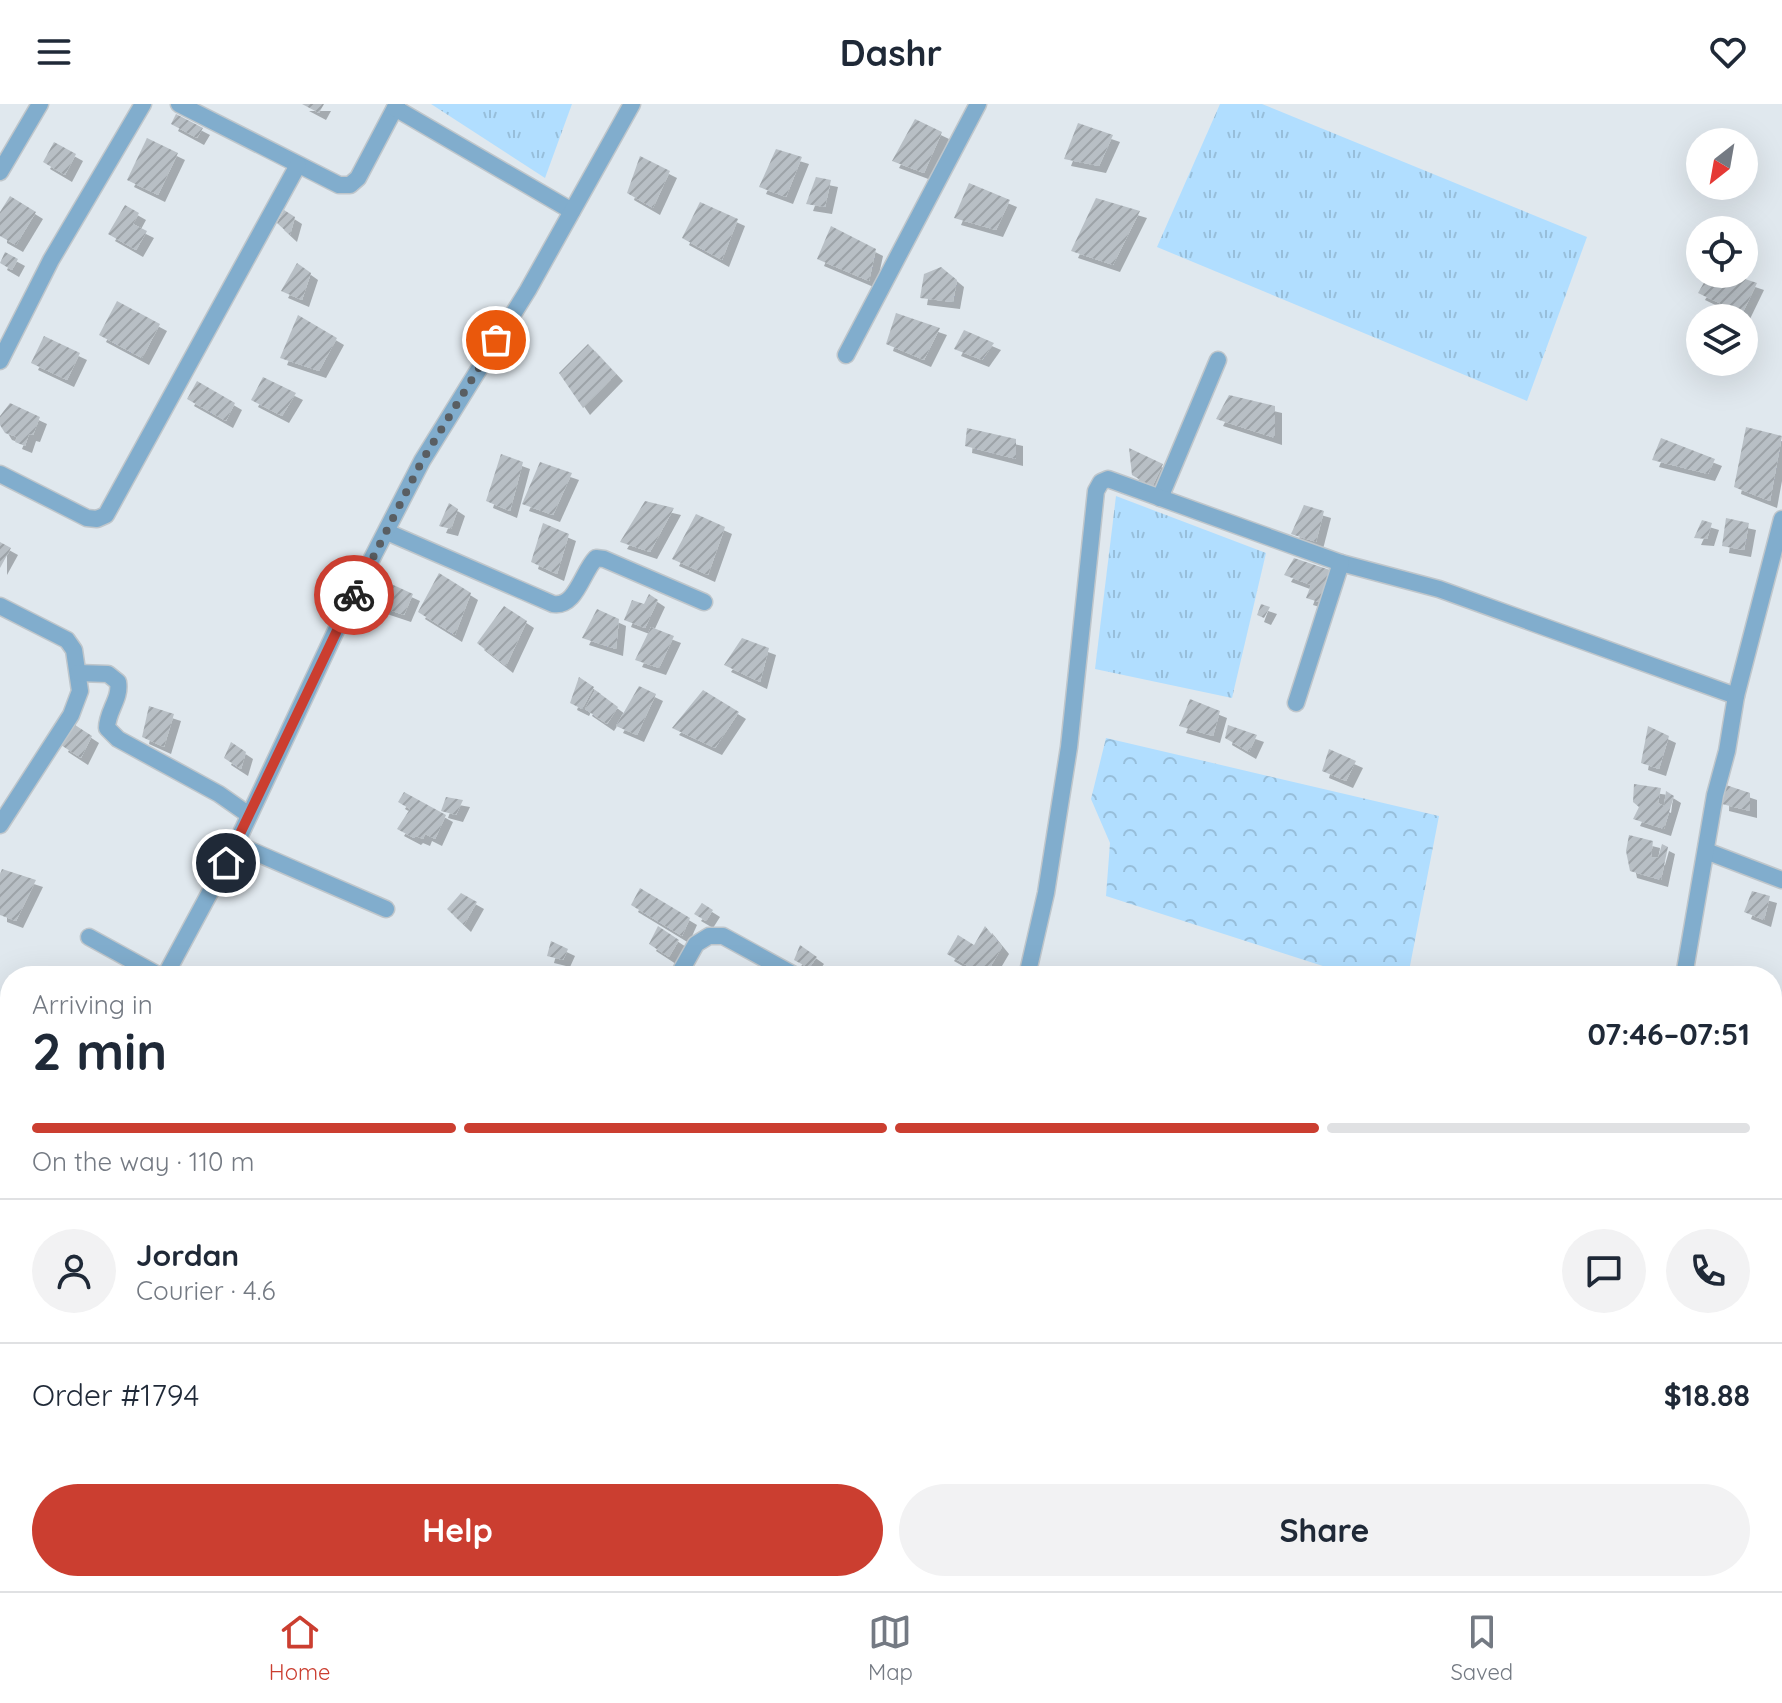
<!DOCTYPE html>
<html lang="en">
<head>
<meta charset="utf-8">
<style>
	body { margin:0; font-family:Quicksand,sans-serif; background:#f2f2f3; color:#1f2937; height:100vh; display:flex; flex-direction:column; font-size:30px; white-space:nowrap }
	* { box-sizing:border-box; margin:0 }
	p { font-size:26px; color:#747a83 }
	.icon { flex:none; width:44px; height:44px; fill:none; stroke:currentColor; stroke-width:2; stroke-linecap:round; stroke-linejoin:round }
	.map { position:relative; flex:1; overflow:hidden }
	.side { position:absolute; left:0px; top:862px; width:1782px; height:626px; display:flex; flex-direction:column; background:#fff; border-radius:32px 32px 0 0; box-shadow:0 8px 32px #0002 }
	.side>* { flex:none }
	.needle { width:52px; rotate:211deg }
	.tools { position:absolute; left:1686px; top:24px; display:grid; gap:16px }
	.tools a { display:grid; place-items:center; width:72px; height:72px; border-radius:50%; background:#fff; box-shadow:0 8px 32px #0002; font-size:40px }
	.pin { position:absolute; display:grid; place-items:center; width:68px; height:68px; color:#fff; margin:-34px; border:4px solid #fff; border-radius:50%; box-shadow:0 2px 8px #0007 }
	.courier { position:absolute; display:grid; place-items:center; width:80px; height:80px; margin:-40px; border:6px solid #cb3e30; border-radius:50%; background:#fff; color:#222; box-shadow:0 2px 10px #0007 }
	.headline em { font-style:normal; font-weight:700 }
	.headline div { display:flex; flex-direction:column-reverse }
	.headline { display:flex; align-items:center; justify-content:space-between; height:136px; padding:0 32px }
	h1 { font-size:52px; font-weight:700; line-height:60px }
	.bar { display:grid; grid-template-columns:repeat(4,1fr); gap:12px 8px; align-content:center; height:96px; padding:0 32px }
	.bar i { height:10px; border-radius:6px; background:#e0e1e3 }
	.bar .on { background:#cb3e30 }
	.bar p { grid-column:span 4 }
	.line { display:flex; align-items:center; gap:20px; padding:0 32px; border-top:2px solid #e0e1e3 }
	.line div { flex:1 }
	.round { display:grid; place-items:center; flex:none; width:84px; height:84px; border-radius:42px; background:#f2f2f3 }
	.action { display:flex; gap:16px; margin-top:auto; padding:16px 32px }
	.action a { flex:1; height:92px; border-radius:48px; background:#cb3e30; color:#fff; font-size:32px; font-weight:700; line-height:92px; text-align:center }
	.action a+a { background:#f2f2f3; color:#1f2937 }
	header { display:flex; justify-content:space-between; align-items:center; height:104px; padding:0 32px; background:#fff; font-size:36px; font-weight:700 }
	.tabs { display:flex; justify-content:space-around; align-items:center; height:112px; border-top:2px solid #e0e1e3; background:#fff; font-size:22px; color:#747a83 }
	.tabs a { display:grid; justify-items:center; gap:4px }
	.tabs .on { color:#cb3e30 }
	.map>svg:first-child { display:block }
	.grass { fill:url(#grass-tufts) }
	.forest { fill:url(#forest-crowns) }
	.building { fill:url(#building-hatch); filter:url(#shadow) }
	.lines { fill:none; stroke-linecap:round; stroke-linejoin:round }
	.minor-casing { stroke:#bfc6cb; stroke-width:19 }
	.minor { stroke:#81adcd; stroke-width:16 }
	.done { stroke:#595e62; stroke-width:8; stroke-dasharray:0 14.4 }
	.route { stroke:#cb3e30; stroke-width:10 }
</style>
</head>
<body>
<header><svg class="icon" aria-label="menu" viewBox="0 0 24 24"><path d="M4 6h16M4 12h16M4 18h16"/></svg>Dashr<svg class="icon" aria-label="heart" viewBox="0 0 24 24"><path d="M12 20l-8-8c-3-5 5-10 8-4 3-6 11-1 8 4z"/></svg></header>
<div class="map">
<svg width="1782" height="1487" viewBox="0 0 1782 1487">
	<defs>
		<pattern id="grass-tufts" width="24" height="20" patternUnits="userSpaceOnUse" patternTransform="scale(2)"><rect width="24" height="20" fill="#b1deff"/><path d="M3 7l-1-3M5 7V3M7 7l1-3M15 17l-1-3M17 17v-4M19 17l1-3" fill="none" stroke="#97beda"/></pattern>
		<pattern id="forest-crowns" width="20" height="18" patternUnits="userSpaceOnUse" patternTransform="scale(2)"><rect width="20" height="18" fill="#b1deff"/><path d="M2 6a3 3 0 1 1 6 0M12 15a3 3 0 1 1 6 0" fill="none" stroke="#97beda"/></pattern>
		<pattern id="building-hatch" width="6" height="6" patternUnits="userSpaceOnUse" patternTransform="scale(2)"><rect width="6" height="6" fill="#b8bfc5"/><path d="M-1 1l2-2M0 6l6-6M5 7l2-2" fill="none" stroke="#9da3a8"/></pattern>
		<filter id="shadow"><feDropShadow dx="7" dy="7" stdDeviation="0" flood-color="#0004"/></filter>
	</defs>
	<rect width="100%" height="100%" fill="#e0e8ee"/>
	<!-- grass -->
	<g class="grass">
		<path d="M431,0h141l-27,74z"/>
		<path d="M1220,0h42l325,133 -60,164 -370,-154z"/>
		<path d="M1116,392l150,57 -34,145 -137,-29z"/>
	</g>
	<!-- forest -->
	<path class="forest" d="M1106,634l333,78 -31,160h-54l-248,-80 4,-53 -19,-44z"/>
	<!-- building -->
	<g class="building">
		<path d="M302,0h22l-5,9z"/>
		<path d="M176,10l27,14 -6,10 -26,-14z"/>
		<path d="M915,15l27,13 -18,41 -32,-12z"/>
		<path d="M1078,19l35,12 -14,31 -35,-7z"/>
		<path d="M147,34l31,15 -20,42 -31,-15z"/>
		<path d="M54,38l22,12 -11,21 -22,-13z"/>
		<path d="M776,45l26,8 -16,40 -27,-10z"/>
		<path d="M640,52l30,15 -17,37 -26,-15z"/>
		<path d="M816,73l15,3 -6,27 -19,-3z"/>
		<path d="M969,79l41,17 -14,30 -42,-12z"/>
		<path d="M10,92l26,16 -20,33 -16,-9v-24z"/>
		<path d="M1096,94l44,13 -27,54 -42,-14z"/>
		<path d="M700,98l38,17 -16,41 -40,-22z"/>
		<path d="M125,101l14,8 -6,11 14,7 -11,19 -28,-16z"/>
		<path d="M284,106l11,7 -5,18 -13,-12z"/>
		<path d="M831,122l45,23 -7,32 -52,-22z"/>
		<path d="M5,148l13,7 -6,11 -12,-7z"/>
		<path d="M297,159l14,10 -9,27 -21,-9z"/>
		<path d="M941,163l16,13 -4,22 -33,-4 4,-24z"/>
		<path d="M1709,170h21l27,9 -15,31 -44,-21z"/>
		<path d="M117,197l43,23 -18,34 -43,-23z"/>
		<path d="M896,209l44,15 -16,32 -38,-16z"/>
		<path d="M298,211l39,23 -18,33 -39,-13z"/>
		<path d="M964,226l30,13 -12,17 -28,-11z"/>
		<path d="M44,232l36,17 -13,27 -36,-17z"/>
		<path d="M588,240l28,30 -33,34 -24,-35z"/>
		<path d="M263,273l33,16 -14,23 -31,-16z"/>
		<path d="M197,277l38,22 -9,18 -39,-22z"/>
		<path d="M1229,291l46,11v32l-59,-19z"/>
		<path d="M10,299l30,14 -7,18 -4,-1 -4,12 -10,-4 2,-5 -12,-4 -5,-8v-9z"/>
		<path d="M1746,323l36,9 -12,65 -36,-14z"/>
		<path d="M967,324l49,11v20l-51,-13z"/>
		<path d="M1661,334l54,21 -7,15 -56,-14z"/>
		<path d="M1129,344l34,16 -11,23 -20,-12z"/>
		<path d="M501,350l22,8 -13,49 -24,-10z"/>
		<path d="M540,358l32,11 -19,42 -31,-11z"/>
		<path d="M645,397l29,7 -24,44 -30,-10z"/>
		<path d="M449,399l9,6 -7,20 -12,-3z"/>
		<path d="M1304,401l20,6 -8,31 -25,-8z"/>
		<path d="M696,410l29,13 -17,48 -36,-16z"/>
		<path d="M1726,414l23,5 -5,27 -22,-4z"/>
		<path d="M1702,416l10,3 -5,16 -13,-1z"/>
		<path d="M543,419l26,11 -12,40 -26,-12z"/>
		<path d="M0,438l11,6 -11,20z"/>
		<path d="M1294,454l36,12 -11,32 -13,-4 5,-13 -27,-10z"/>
		<path d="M439,469l32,20 -16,42 -37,-23z"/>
		<path d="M378,474l35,16 -9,21 -36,-12z"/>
		<path d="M649,490l9,6 -13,28 -21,-8 8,-20 12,4z"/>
		<path d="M1261,500l9,3 -6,11 -7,-3z"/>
		<path d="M504,502l23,15 -21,45 -29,-23z"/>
		<path d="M597,505l22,10 -3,30 -34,-11z"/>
		<path d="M651,523l23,9 -15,32 -24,-8z"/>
		<path d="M742,534l27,10 -9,34 -36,-17z"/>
		<path d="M579,573l15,10 -12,22 -12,-6z"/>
		<path d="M639,582l17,8 -19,41 -21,-9z"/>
		<path d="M595,586l23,17 -11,17 -22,-15z"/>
		<path d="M703,586l36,22 -24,36 -43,-20z"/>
		<path d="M1190,595l30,12 -7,25 -34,-10z"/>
		<path d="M149,602l25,8 -10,33 -22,-10z"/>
		<path d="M72,619l20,13 -11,22 -20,-13z"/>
		<path d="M1228,621l29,10 -8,17 -24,-14z"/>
		<path d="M1648,622l21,10 -10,33 -18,-6z"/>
		<path d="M231,638l15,10 -5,17 -17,-11z"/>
		<path d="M1329,645l27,12 -10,20 -24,-10z"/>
		<path d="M1634,680l27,4 -3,15 6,3 2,-15 8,5 -10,33 -31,-10 6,-12 -6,-5z"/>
		<path d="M1723,680l27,9v18l-28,-7z"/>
		<path d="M404,688l42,23 -11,24 -10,-5 -2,5 -7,-3 -2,2 -17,-9 13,-20 -12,-7z"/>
		<path d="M446,693l17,3 -7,15 -15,-4z"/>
		<path d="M1629,731l24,6 -2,16 7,1 4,-14 6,3 -7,33 -31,-9 -4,-20z"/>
		<path d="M2,765l34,11 -20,41 -16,-6v-41z"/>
		<path d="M640,784l50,30 -8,18 -51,-31z"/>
		<path d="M1752,787l18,5 -6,24 -20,-8z"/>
		<path d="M461,789l16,9 -13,23 -17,-16z"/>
		<path d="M702,799l11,7 -7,11 -12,-7z"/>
		<path d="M658,822l21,14 -10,17 -20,-13z"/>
		<path d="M985,822l17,21 -17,29 -38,-22 11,-19 16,10z"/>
		<path d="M551,837l17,8 -5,11 -16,-4z"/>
		<path d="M800,841l17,12 -8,11 -15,-8z"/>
		<path d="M4,1167l6,4v69l-10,-8v-59z"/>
		<path d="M1782,1388v30l-10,-3z"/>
	</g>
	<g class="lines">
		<defs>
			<g id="minor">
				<path d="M179,0l160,81h11l8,-7 39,-74"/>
				<path d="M395,4l177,103"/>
				<path d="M0,68l40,-68"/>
				<path d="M846,251l132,-251"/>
				<path d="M0,257l51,-101 92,-156"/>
				<path d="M0,370l87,44 10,1 9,-4 192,-350"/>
				<path d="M1160,394l58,-138"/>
				<path d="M387,428l166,72c23,4 29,-32 43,-46l8,1 100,43"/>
				<path d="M1341,459l98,26 297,107"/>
				<path d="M0,502l67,34 7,10 6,41 -9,24 -71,110"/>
				<path d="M78,569l30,1 10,8c3,17 -11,29 -11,46l11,11 101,55 30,21"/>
				<path d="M236,740l150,65"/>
				<path d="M1706,747l76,29"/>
				<path d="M89,833l71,39"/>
				<path d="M165,872l71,-132 111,-237 75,-146 106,-171 104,-186"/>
				<path d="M678,872l18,-32 13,-8h14l73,40"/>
				<path d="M1027,872l19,-83 23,-146 27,-256 5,-9 7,-3 233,84 -45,140"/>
				<path d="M1684,872l31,-181 12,-44 9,-55 46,-177"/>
				<path d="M1772,923l10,4"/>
				<path d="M1772,1073l10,-35"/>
				<path d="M0,1147l10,-17"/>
				<path d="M0,1299l10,15"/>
				<path d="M1772,1329l10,3"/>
				<path d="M0,1446l10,-16"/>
				<path d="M1772,1475l10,3"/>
				<path d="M126,1478l6,9"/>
				<path d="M444,1487l6,-9"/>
				<path d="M828,1487l3,-9"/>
				<path d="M1542,1487l4,-9"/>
			</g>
		</defs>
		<!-- minor casing -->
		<use href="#minor" class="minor-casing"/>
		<!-- minor -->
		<use href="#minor" class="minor"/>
	</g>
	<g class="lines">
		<!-- done -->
		<path class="done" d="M354,491l68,-134 74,-121"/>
		<!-- route -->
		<path class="route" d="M226,759l128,-268"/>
	</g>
</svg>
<div class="tools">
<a><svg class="needle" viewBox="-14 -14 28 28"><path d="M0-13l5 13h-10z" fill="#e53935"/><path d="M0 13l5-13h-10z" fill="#747a83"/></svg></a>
<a><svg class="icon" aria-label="locate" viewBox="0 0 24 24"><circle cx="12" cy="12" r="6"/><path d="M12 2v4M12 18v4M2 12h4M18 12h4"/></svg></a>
<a><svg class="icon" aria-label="layers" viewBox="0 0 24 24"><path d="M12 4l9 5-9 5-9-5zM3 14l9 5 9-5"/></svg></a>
</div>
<div class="pin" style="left:496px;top:236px;background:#ea580c"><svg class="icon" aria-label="bag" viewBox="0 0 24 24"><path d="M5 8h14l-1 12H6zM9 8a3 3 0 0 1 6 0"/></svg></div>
<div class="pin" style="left:226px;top:759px;background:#1f2937"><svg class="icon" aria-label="home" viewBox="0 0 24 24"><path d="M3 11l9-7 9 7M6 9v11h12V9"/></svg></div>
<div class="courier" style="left:354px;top:491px"><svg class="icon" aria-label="bike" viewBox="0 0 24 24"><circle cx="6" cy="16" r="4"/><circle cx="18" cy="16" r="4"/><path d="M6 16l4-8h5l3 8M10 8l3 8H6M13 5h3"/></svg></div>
<section class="side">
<div class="headline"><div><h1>2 min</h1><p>Arriving in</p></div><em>07:46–07:51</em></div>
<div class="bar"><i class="on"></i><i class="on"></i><i class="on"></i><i></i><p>On the way · 110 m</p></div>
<div class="line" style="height:144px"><a class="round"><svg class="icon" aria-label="person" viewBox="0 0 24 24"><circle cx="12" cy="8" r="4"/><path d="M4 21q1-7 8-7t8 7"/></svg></a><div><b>Jordan</b><p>Courier · 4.6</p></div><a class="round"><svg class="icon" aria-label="chat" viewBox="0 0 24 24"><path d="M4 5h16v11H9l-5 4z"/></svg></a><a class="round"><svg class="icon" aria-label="phone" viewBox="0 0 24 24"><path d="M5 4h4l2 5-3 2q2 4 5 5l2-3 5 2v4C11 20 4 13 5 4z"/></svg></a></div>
<div class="line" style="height:104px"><div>Order #1794</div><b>$18.88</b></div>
<div class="action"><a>Help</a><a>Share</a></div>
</section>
</div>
<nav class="tabs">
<a class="on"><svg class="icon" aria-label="home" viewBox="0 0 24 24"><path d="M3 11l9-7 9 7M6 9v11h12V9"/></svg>Home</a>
<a><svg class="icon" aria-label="map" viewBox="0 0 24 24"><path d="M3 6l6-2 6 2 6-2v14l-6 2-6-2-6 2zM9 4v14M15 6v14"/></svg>Map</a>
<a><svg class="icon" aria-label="saved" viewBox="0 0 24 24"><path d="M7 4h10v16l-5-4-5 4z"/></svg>Saved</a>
</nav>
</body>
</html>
